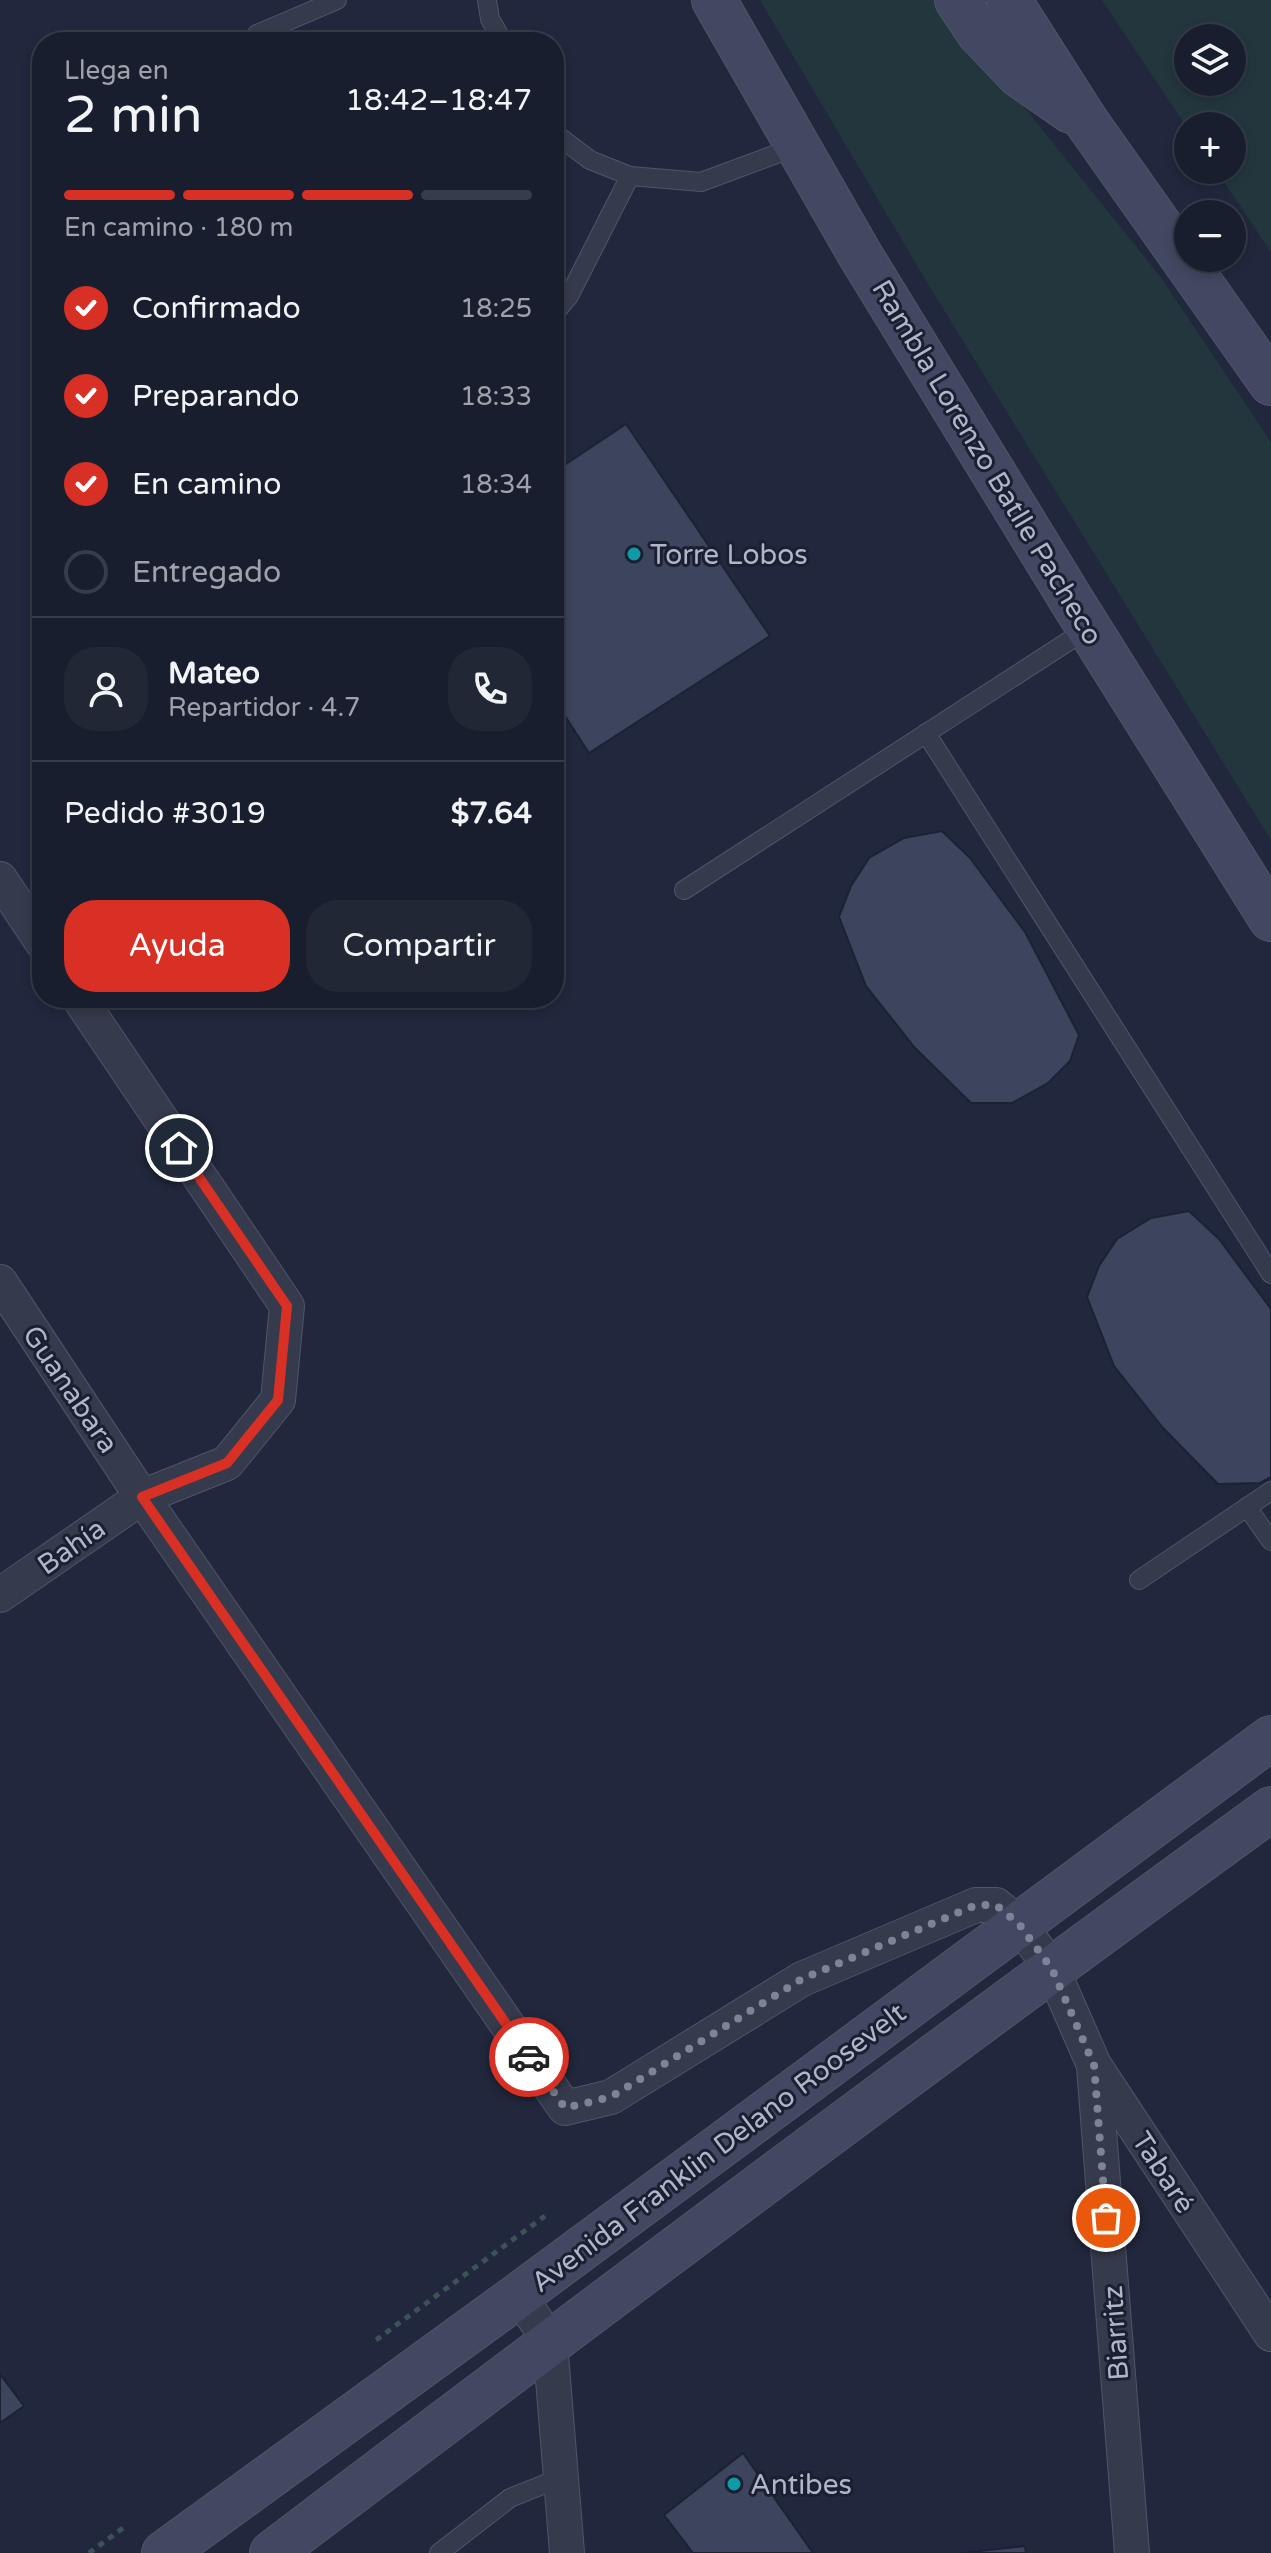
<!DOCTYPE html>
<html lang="es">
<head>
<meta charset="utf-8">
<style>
	body { margin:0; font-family:"Varela Round",sans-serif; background:#222736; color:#f1f3f6; height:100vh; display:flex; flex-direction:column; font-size:30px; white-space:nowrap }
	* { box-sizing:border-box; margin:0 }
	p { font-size:26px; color:#9fa2aa }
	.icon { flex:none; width:44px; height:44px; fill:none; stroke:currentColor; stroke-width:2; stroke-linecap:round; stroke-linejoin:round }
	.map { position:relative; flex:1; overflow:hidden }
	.details { position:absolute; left:32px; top:32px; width:532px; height:976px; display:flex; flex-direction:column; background:#191e2e; border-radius:32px; box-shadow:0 4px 12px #0003,0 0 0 2px #373c4a }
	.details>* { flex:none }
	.buttons { position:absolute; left:1174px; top:24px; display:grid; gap:16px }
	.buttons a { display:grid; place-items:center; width:72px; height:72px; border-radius:50%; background:#191e2e; box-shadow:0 4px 12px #0003,0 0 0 2px #373c4a; font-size:40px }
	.pin { position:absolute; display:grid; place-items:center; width:68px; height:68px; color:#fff; margin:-34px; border:4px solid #fff; border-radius:50%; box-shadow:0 2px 8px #0007 }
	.courier { position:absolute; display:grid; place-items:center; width:80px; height:80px; margin:-40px; border:6px solid #d93025; border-radius:50%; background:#fff; color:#222; box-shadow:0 2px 10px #0007 }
	.summary em { font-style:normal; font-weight:600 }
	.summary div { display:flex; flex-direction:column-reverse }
	.summary { display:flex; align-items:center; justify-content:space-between; height:136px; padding:0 32px }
	h1 { font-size:52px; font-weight:600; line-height:60px }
	.bar { display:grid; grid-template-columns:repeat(4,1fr); gap:12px 8px; align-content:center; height:96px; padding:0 32px }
	.bar i { height:10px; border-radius:6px; background:#373c4a }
	.bar .current { background:#d93025 }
	.bar p { grid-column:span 4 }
	.line { display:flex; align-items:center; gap:20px; padding:0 32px; border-top:2px solid #373c4a }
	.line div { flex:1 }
	.round { display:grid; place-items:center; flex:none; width:84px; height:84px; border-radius:32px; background:#222736 }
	ol { padding:0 32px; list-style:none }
	li { display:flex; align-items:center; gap:24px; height:88px }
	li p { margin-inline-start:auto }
	li .icon { padding:8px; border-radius:50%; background:#d93025; color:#fff; stroke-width:4 }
	li:last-child { color:#9fa2aa }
	li i { width:44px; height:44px; border:4px solid #373c4a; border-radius:50% }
	.action { display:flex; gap:16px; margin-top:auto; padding:16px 32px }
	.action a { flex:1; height:92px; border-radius:32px; background:#d93025; color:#fff; font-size:32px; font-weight:600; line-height:92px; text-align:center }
	.action a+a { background:#222736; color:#f1f3f6 }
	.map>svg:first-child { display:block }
	.green { fill:#23363e; fill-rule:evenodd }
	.building { fill:#3c445e; stroke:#1c2234; stroke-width:2 }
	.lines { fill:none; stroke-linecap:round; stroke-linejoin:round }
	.service-casing { stroke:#505568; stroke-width:20 }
	.minor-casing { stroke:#505568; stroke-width:36 }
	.secondary-casing { stroke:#505568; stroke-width:46 }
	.path { stroke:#3d5258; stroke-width:5; stroke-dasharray:6 6; stroke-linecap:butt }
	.service { stroke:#353b4d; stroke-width:18 }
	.minor { stroke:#353b4d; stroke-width:34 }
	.secondary { stroke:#424861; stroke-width:44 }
	.done { stroke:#7e8498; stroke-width:8; stroke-dasharray:0 14.4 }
	.route { stroke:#d93025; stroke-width:10 }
	.culture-dot { fill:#0f9aa8; stroke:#1a2032; stroke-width:3 }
	.labels { text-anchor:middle; stroke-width:6; stroke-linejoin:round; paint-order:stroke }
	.street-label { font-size:28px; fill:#b0b5c9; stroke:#1a2032 }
	.poi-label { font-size:28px; fill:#b0b5c9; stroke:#1a2032; text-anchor:start }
</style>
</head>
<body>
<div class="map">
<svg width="1271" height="2553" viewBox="0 0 1271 2553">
	<rect width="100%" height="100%" fill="#21283d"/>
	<!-- green -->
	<g class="green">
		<path d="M760,0h178l221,275 112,167v398l-340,-551z"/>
		<path d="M1102,0h169v252l-55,-82h16v-44h-44v3zM1188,38h44v44h-44z"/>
	</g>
	<!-- building -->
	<g class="building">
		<path d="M626,424l144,212 -181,117 -35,-54v-227z"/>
		<path d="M942,831l28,27 55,74 54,103 -9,26 -22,22 -36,20h-41l-56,-55 -49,-62 -27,-69 12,-31 18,-28 35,-20z"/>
		<path d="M1189,1211l30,28 52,70v168l-11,6 -42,1 -55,-56 -49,-62 -27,-69 12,-31 18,-27 34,-21z"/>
		<path d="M0,2374l24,32 -24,17z"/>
		<path d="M743,2453l70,100h-120l-29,-38z"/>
		<path d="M1025,2546l1,7h-64z"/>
	</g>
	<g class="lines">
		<defs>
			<g id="service">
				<path d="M487,0l3,19 13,23"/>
				<path d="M250,42l7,-8 80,-34"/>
				<path d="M554,129l3,6 33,25 40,16 71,6 97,-36"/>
				<path d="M554,314l15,-18 61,-120"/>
				<path d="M926,733l345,541"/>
				<path d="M684,890l405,-262"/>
				<path d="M1247,1507l24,34"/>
				<path d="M1139,1580l132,-89"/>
				<path d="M439,2553l71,-55 50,-20"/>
			</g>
			<g id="minor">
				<path d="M0,879l42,63"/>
				<path d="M0,1282l142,215 423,611 46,-11 191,-118 174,-74h20l23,19 33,45 42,96 177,269"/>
				<path d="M0,1595l142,-98 85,-34 51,-63 9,-94 -208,-308"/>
				<path d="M1094,2067l38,486"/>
				<path d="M519,2295l31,47 17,211"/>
			</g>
			<g id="secondary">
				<path d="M714,0l145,253 216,353 196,313"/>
				<path d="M957,0l22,33 40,42 52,36"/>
				<path d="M1009,0l77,121 185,262"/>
				<path d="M164,2553l355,-258 752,-557"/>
				<path d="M272,2553c331,-251 663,-500 999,-744"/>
			</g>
		</defs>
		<!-- service casing -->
		<use href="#service" class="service-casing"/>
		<!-- minor casing -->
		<use href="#minor" class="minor-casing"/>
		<!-- secondary casing -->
		<use href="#secondary" class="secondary-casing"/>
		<!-- path -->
		<g class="path">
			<path d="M376,2340l169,-124"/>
			<path d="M89,2553l38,-28"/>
		</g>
		<!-- service -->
		<use href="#service" class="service"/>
		<!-- minor -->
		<use href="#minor" class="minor"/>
		<!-- secondary -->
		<use href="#secondary" class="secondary"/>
	</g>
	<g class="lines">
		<!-- done -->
		<path class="done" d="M529,2057l36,51 46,-11 191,-118 174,-74h20l23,19 33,45 42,96 12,153"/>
		<!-- route -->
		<path class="route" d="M179,1148l108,158 -9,94 -51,63 -85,34 387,560"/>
	</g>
	<!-- markers -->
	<g class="culture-dot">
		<circle cx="634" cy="554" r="8"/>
		<circle cx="734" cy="2484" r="8"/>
	</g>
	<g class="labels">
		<!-- street labels -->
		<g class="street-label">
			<text transform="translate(988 462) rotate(59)" y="10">Rambla Lorenzo Batlle Pacheco</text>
			<text transform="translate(71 1389) rotate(56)" y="10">Guanabara</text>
			<text transform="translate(71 1546) rotate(-35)" y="10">Bahía</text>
			<text transform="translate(718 2147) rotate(-37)" y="10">Avenida Franklin Delano Roosevelt</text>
			<text transform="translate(1164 2172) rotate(57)" y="10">Tabaré</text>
			<text transform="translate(1115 2333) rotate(-94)" y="10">Biarritz</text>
		</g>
		<!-- poi labels -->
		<g class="poi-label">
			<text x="650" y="564">Torre Lobos</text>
			<text x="750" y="2494">Antibes</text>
		</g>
	</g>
</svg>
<div class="buttons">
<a><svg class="icon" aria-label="layers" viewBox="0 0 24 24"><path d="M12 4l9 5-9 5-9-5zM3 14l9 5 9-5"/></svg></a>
<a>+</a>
<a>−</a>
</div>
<div class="pin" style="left:1106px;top:2218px;background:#ea580c"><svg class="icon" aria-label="bag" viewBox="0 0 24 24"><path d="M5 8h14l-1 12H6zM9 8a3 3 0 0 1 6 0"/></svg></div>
<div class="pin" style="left:179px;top:1148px;background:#1f2937"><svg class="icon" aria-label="home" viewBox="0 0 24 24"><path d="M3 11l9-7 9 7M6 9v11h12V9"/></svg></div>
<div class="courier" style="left:529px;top:2057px"><svg class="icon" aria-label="car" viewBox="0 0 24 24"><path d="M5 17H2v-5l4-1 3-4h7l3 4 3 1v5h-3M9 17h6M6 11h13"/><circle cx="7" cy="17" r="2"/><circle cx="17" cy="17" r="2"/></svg></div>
<section class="details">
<div class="summary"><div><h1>2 min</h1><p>Llega en</p></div><em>18:42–18:47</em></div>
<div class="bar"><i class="current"></i><i class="current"></i><i class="current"></i><i></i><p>En camino · 180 m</p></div>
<ol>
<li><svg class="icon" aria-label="check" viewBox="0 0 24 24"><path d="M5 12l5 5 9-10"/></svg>Confirmado<p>18:25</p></li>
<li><svg class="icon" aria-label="check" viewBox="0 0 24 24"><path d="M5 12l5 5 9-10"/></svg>Preparando<p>18:33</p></li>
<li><svg class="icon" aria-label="check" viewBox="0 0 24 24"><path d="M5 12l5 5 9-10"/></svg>En camino<p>18:34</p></li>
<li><i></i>Entregado</li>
</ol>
<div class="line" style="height:144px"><a class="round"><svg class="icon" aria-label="person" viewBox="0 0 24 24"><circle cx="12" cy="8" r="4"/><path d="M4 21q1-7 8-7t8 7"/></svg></a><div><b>Mateo</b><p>Repartidor · 4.7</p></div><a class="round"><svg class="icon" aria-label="phone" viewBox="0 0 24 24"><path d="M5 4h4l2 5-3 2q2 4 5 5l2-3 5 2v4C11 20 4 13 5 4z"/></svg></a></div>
<div class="line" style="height:104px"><div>Pedido #3019</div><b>$7.64</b></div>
<div class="action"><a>Ayuda</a><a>Compartir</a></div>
</section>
</div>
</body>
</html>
